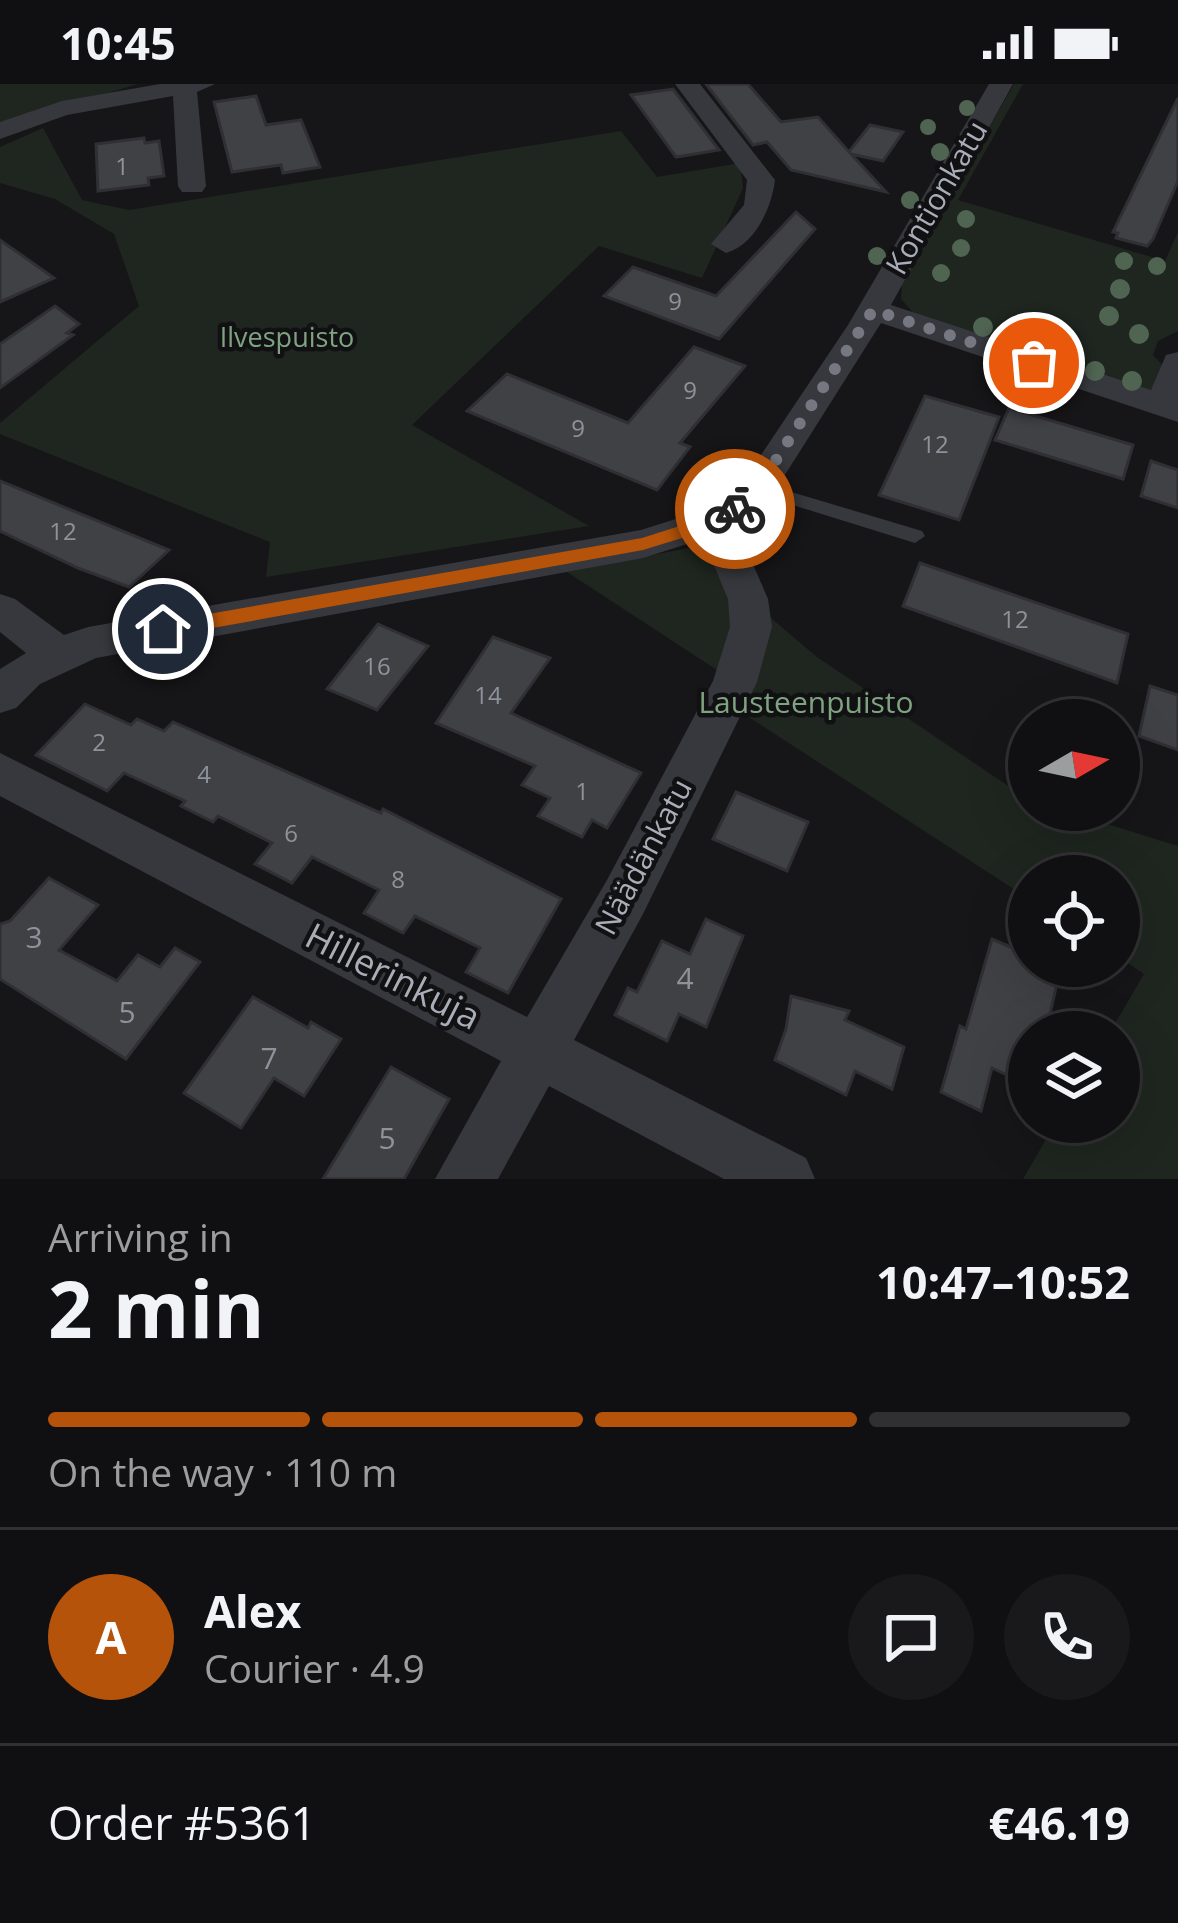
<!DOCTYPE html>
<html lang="en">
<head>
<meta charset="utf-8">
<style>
	body { margin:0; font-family:"Open Sans",sans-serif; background:#19191b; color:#f1f3f6; height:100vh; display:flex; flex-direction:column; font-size:45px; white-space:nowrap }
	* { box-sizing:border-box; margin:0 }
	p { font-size:39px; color:#9c9d9f }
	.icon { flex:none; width:66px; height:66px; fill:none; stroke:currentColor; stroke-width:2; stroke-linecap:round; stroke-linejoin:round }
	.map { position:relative; height:1095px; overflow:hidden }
	.sheet { display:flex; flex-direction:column; background:#101012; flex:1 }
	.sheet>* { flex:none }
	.needle { width:78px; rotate:81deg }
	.fabs { position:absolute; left:1008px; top:615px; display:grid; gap:24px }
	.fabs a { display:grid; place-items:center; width:132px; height:132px; border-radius:50%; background:#101012; box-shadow:0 12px 48px #0002,0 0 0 3px #303032; font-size:60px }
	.pin { position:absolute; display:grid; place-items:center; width:102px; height:102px; color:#fff; margin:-51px; border:6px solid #fff; border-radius:50%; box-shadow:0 3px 12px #0007 }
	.courier { position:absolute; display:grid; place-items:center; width:120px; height:120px; margin:-60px; border:9px solid #b45309; border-radius:50%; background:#fff; color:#222; box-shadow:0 3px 15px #0007 }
	.overview em { font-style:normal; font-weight:700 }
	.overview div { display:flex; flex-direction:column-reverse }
	.overview { display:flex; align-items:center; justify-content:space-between; height:204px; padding:0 48px }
	h1 { font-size:78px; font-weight:700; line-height:90px }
	.bar { display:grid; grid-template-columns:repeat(4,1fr); gap:18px 12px; align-content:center; height:144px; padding:0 48px }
	.bar i { height:15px; border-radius:9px; background:#303032 }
	.bar .current { background:#b45309 }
	.bar p { grid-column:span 4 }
	.line { display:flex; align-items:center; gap:30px; padding:0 48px; border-top:3px solid #303032 }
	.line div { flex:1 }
	.round { display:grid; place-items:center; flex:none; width:126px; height:126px; border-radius:63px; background:#19191b }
	.status { display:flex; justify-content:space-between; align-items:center; height:84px; padding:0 60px; background:#101012; direction:ltr }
	.status svg { height:33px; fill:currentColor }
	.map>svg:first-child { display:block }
	.green { fill:#1e261f }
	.building { fill:#404145; stroke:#303034; stroke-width:3 }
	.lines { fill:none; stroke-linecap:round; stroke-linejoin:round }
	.service { fill:#37383d; fill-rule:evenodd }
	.minor { fill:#37383d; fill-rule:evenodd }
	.tree { fill:#506452 }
	.route { fill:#b45309 }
	.done { stroke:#757880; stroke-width:12; stroke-dasharray:0 21.6 }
	.labels { text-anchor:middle; stroke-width:9; stroke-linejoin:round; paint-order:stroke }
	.number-label { font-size:24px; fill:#8e929b }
	.far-park-label { font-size:27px; fill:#7fa381; stroke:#111113 }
	.street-label { font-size:30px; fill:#a8adb8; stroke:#111113 }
	.park-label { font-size:30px; fill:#7fa381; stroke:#111113 }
	.near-number-label { font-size:30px; fill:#8e929b }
	.near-street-label { font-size:36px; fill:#a8adb8; stroke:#111113 }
</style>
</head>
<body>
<div class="status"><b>10:45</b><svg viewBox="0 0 49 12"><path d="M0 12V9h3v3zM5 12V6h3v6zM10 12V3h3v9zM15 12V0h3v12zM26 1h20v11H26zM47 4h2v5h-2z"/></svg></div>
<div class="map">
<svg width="1178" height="1095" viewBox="0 0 1178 1095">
	<rect width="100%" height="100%" fill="#161618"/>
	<!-- green -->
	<g class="green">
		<path d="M0,0h138l-138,41z"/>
		<path d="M1014,0h9l-65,116 207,61 13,-29v99l-20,10 -5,14 11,12 -10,21 -7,3 -232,-76 -14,-16 1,-18z"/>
		<path d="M43,44l39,72 47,10 492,-79 36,46 83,-14 3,25 -41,90 -103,-32 -187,179 177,101 -323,51 4,-35 -270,-108v-11l139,-117 -25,-72 -59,-35 -55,-16v-36z"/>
		<path d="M688,464c35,2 46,58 42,86 -1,12 -8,25 -13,36l-150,-98z"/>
		<path d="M765,529l52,44 212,143v10h33l116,36v333h-155l33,-57h63v-90h-9l34,-58 -25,-17v-81h-90v23l-288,-187z"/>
	</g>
	<!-- building -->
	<g class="building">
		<path d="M706,0h42l33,38 37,-5 31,35 21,-27 33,7 -20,29 -32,-7 35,38 -95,-22 -24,-28 -14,3z"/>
		<path d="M673,5l46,61 -43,7 -45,-62z"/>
		<path d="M256,12l10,29 35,-5 19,47 -37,6 -2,-8 -49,7 -18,-70z"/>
		<path d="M1178,14v83l-25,58 -6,7 -31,-8 2,-5 -5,-1z"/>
		<path d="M144,54l1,5 14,-2 5,35 -16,2 1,7 -51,6 -2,-47z"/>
		<path d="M796,128l19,17 -96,110 -115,-43 29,-29 83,29z"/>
		<path d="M0,156l54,38 -54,24z"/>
		<path d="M55,222l24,18 -12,9 6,2 -73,53v-44z"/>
		<path d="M694,263l51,19 -65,77 10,4 -33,43 -190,-79 40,-37 121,49z"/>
		<path d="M925,312l74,21 -40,103 -80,-25z"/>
		<path d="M1009,324l124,37 -10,34 -128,-39z"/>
		<path d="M1151,377l27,9v38l-37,-12z"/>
		<path d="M0,397l169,69 -40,37 -51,-19 -78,-37z"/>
		<path d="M920,479l208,71 -11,49 -214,-77z"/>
		<path d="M378,540l50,22 -51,64 -50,-21z"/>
		<path d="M493,553l57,21 -39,55 130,60 -34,55 -15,-8 -10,17 -44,-21 12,-18 -28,-13 13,-19 -99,-43z"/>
		<path d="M1150,602l28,9v55l-39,-14z"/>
		<path d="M85,620l46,21 6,-6 27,12 9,-9 208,91 2,-4 178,90 -53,94 -42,-21 14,-24 -65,-32 -12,17 -39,-20 15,-23 -67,-33 -20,26 -37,-19 17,-21 -54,-27 -5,6 -32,-16 4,-5 -61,-28 -17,18 -71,-36z"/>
		<path d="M736,708l72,30 -21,49 -74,-32z"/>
		<path d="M49,794l49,27 -39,45 58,31 21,-26 22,12 15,-19 25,14 -74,97 -126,-80v-55l10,-3z"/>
		<path d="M706,835l37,17 -37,91 -27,-13 -12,27 -52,-26 13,-27 9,4 25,-51 28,13z"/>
		<path d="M992,855l37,16v11h32l-15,66h-17v42l-19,-9 -3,10 -15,-7 -11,43 -40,-19 19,-66 6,3z"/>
		<path d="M791,912l58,15 -4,9 59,27 -12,42 -37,-18 -9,24 -71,-35 11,-31z"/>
		<path d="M253,913l55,31 3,-6 30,17 -37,57 -30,-18 -33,50 -57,-35z"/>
		<path d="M391,983l58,32 -45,80h-81z"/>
	</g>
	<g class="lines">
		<!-- service -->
		<path class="service" d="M758,398l164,49 3,5 -10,7 -164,-51 -2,-4z"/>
		<!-- minor -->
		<g class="minor">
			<path d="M160,0h55l-18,8 9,94 -4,6h-20l-4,-6 -5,-90 -106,19 -67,24v-17l62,-21z"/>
			<path d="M675,0h25l75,96c-3,27 -20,65 -49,73l-15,-9 33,-39 3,-25z"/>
			<path d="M989,0h24l-122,221 260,85 15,-35 12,-3v70l-297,-99 -110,174 -35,28 32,74 4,28 -15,55 -114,232 -69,126 232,118 9,21h-91l-175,-93 -51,93h-63l66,-118 -501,-265v-43l527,264 80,-137 106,-199 17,-54 -2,-28 -25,-60 -60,19 -547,100 -56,26 -24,24 -16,5v-44l26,-16 -26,-21v-38l15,5 49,36 24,-8 553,-97 60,-19 44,-32 103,-154z"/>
		</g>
	</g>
	<!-- trees -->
	<g class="tree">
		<circle cx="967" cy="24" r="8"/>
		<circle cx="928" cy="43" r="8"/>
		<circle cx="940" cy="68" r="9"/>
		<circle cx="910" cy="116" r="9"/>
		<circle cx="966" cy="135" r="9"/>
		<circle cx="961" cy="164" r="9"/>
		<circle cx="877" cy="172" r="9"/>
		<circle cx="1124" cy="177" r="9"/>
		<circle cx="1157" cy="182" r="9"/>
		<circle cx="941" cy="189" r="9"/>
		<circle cx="1120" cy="205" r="10"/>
		<circle cx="1109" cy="232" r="10"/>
		<circle cx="983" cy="243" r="10"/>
		<circle cx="1139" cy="250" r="10"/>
		<circle cx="1049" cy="265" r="10"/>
		<circle cx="1095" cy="287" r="10"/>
		<circle cx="1132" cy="297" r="10"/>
	</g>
	<!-- route -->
	<path class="route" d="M735,418l6,2v9l-20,13 -78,24 -480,87 -10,-8 10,-7 479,-84 66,-21z"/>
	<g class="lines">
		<!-- done -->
		<path class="done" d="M735,425l23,-21 115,-178 161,53"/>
	</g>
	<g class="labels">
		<!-- number labels -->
		<g class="number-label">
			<text x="122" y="91">1</text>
			<text x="675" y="226">9</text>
			<text x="690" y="315">9</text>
			<text x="578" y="353">9</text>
			<text x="935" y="369">12</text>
			<text x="63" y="456">12</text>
			<text x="1015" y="544">12</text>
			<text x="377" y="591">16</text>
			<text x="488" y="620">14</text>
			<text x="99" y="667">2</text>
			<text x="204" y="699">4</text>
			<text x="582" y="716">1</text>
			<text x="291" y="758">6</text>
			<text x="398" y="804">8</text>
		</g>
		<!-- far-park labels -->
		<g class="far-park-label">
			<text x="287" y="263">Ilvespuisto</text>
		</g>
		<!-- street labels -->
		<g class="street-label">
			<text transform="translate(937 114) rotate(-60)" y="10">Kontionkatu</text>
			<text transform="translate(644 773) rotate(-62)" y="10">Näädänkatu</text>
		</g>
		<!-- park labels -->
		<g class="park-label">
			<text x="806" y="629">Lausteenpuisto</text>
		</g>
		<!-- near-number labels -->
		<g class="near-number-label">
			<text x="34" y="864">3</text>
			<text x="685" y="905">4</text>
			<text x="127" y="939">5</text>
			<text x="269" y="985">7</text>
			<text x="387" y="1065">5</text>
		</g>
		<!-- near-street labels -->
		<g class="near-street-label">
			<text transform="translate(393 892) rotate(27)" y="13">Hillerinkuja</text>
		</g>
	</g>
</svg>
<div class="fabs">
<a><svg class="needle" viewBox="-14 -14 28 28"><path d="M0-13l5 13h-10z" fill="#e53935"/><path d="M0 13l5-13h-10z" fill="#9c9d9f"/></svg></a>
<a><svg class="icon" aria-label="locate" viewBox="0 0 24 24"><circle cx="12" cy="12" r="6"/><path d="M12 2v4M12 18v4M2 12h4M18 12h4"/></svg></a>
<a><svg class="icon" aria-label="layers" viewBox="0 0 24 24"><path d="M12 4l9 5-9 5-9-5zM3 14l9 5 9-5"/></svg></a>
</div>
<div class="pin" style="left:1034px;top:279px;background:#ea580c"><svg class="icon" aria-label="bag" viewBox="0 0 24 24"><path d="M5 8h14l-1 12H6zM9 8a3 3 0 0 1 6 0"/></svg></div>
<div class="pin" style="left:163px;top:545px;background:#1f2937"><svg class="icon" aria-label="home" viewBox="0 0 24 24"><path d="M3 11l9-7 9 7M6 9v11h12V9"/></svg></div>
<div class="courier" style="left:735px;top:425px"><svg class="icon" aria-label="bike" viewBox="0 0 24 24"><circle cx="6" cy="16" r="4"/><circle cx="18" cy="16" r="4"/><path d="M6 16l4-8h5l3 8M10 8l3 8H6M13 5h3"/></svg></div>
</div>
<section class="sheet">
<div class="overview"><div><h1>2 min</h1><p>Arriving in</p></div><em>10:47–10:52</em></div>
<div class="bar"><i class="current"></i><i class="current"></i><i class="current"></i><i></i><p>On the way · 110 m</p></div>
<div class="line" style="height:216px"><b class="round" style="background:#b45309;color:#fff">A</b><div><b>Alex</b><p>Courier · 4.9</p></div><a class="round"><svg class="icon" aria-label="chat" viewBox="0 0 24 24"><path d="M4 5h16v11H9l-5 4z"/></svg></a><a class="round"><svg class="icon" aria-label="phone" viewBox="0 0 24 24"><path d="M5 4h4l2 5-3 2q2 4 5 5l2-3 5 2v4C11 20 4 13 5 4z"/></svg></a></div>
<div class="line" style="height:156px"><div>Order #5361</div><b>€46.19</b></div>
</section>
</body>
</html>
